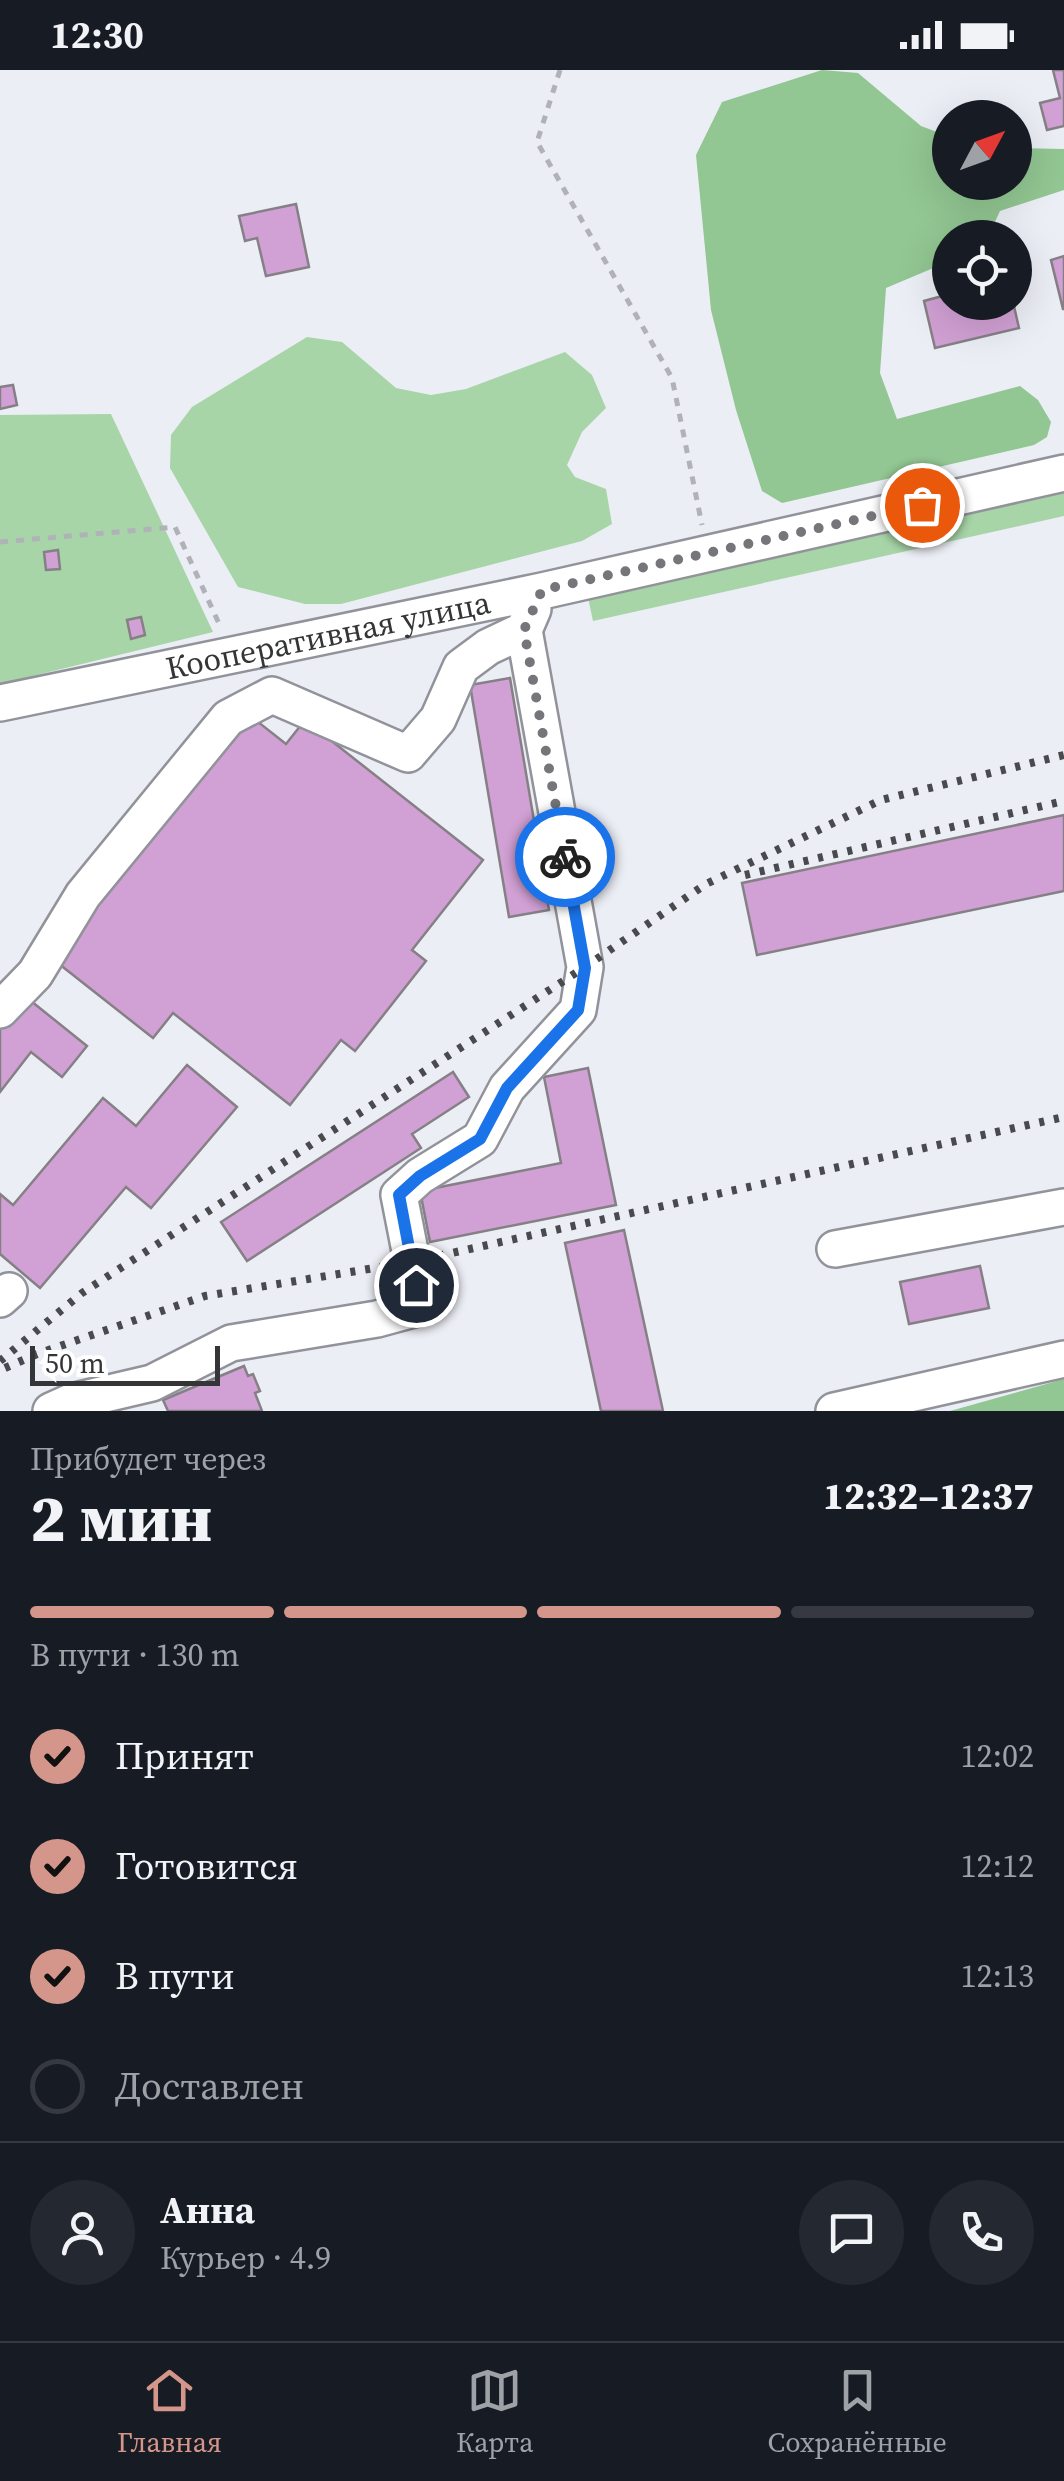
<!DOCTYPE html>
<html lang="ru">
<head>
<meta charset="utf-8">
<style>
	body { margin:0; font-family:"Source Serif 4",serif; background:#242831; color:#f1f3f6; height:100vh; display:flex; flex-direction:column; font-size:38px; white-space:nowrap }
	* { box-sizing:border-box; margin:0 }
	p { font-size:32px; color:#9ea1a6 }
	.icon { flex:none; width:55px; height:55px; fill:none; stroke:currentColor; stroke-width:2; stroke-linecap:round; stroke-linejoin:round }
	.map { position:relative; height:1341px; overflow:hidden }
	.side { display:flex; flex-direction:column; background:#171b24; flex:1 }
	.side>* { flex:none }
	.needle { width:65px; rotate:49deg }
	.fabs { position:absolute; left:932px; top:30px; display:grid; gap:20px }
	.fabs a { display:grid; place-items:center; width:100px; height:100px; border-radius:50%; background:#171b24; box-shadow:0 10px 40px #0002; font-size:50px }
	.scale { position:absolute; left:30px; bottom:25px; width:190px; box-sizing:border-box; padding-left:10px; border:5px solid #343537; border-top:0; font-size:28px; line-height:35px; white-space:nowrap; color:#343537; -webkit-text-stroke:8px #fff; paint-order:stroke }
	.pin { position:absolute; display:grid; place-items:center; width:85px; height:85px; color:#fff; margin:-42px; border:5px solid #fff; border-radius:50%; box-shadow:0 2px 10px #0007 }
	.courier { position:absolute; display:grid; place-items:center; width:100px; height:100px; margin:-50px; border:8px solid #1a73e8; border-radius:50%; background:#fff; color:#222; box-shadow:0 2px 12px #0007 }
	.head em { font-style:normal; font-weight:800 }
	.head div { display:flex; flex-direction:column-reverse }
	.head { display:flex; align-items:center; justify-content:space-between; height:170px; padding:0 30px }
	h1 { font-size:65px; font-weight:800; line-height:75px }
	.bar { display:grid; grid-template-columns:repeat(4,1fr); gap:15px 10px; align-content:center; height:120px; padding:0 30px }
	.bar i { height:12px; border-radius:8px; background:#363941 }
	.bar .active { background:#d4968a }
	.bar p { grid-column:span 4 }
	.line { display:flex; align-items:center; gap:25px; padding:0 30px; border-top:2px solid #363941 }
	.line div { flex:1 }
	.round { display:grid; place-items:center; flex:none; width:105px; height:105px; border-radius:52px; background:#242831 }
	ol { padding:0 30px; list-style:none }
	li { display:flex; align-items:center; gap:30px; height:110px }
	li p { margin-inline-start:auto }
	li .icon { padding:10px; border-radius:50%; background:#d4968a; color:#111; stroke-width:4 }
	li:last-child { color:#9ea1a6 }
	li i { width:55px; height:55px; border:5px solid #363941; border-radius:50% }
	.status { display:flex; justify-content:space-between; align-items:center; height:70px; padding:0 50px; background:#171b24; direction:ltr }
	.status svg { height:28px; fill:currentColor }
	.tabs { display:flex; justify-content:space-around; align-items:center; height:140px; border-top:2px solid #363941; background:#171b24; font-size:28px; color:#9ea1a6 }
	.tabs a { display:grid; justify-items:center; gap:5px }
	.tabs .active { color:#d4968a }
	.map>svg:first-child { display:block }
	.green { fill:#a7d5a7 }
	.forest { fill:#92c692 }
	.building { fill:#d1a0d4; stroke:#858085; stroke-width:2.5 }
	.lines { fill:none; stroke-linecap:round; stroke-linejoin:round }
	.minor-casing { stroke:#92939a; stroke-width:40 }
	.path { stroke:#b1b2b8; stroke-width:5; stroke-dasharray:8 8; stroke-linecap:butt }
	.minor { stroke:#fff; stroke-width:35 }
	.rail { stroke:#494a4d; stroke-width:8; stroke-dasharray:5 10; stroke-linecap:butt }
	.done { stroke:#74767a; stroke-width:10; stroke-dasharray:0 18 }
	.route { stroke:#1a73e8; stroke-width:12 }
	.labels { text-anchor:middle; stroke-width:8; stroke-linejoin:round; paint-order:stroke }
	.street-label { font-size:32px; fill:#343537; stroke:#fff }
</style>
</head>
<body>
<div class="status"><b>12:30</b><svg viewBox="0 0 49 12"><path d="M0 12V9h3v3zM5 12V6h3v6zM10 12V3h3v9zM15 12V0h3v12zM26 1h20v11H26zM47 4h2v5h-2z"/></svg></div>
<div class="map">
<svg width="1064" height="1341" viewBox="0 0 1064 1341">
	<rect width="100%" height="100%" fill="#eceef5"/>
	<!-- green -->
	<g class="green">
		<path d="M307,267l35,5 54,46 35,7 35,-6 99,-37 27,23 14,33 -24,24 -15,33 8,12 31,12 6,35 -30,17 -241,63h-36l-67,-17 -68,-119 1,-33 21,-28z"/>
		<path d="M111,344l102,218 -213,52v-269z"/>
		<path d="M1064,416v30l-471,105 -6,-28z"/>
	</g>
	<!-- forest -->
	<g class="forest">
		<path d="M822,0l36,3 63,53 29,11v45h65v-34l49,1v41l-64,21 -12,26 -38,1v23l-64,27 -6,85 17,46 123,-33 18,14 13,22 -4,15 -13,8 -252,58 -20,-12 -26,-81 -25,-100 -15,-155 26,-53z"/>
		<path d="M1064,1309v32h-114z"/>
	</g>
	<!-- building -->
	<g class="building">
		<path d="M1053,0h11v56l-17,4 -7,-27 20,-5z"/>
		<path d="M296,134l13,63 -43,9 -9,-38 -12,3 -6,-25z"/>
		<path d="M1064,186v53h-1l-12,-49z"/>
		<path d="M950,224v8h63l6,26 -84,20 -11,-47z"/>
		<path d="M13,315l4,20 -17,4v-22z"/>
		<path d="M58,480l2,19 -14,1 -2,-18z"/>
		<path d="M141,547l4,18 -14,4 -4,-19z"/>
		<path d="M510,608l39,232 -40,7 -39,-232z"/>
		<path d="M248,644l38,30 19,-24 178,140 -71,90 14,11 -71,90 -14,-11 -51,65 -117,-92 -20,25 -99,-78z"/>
		<path d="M1064,745v76l-307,64 -15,-72z"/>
		<path d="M26,927l61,49 -25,31 -31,-25 -31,40v-65z"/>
		<path d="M187,995l50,42 -86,101 -25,-21 -86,101 -40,-34v-60l13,11 90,-107 33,28z"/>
		<path d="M588,998l28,137 -186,37 -10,-51 141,-28 -17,-86z"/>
		<path d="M453,1002l16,25 -57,37 9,14 -174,113 -26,-39z"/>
		<path d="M624,1160l39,181h-62l-36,-168z"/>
		<path d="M980,1196l9,42 -80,16 -9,-42z"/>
		<path d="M244,1296l4,10 5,-2 7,17 -5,2 7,18h-94l-5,-11z"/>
	</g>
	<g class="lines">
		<defs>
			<g id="minor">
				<path id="s1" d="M0,633l542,-112 522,-118"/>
				<path d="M0,940l35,-36 48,-79 145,-177 44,-23 136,59 30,-35 23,-52 27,-20 36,-17 9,-21"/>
				<path d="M835,1179l229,-42"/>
				<path d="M0,1229l9,-8"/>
				<path d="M51,1341l20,-9 81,-19 79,-40 146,-24 44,-12 -22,-112 21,-19 60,-37 27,-51 71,-78 7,-43 -61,-337"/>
				<path d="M834,1341l230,-52"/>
			</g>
		</defs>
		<!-- minor casing -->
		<use href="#minor" class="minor-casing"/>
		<!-- path -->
		<g class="path">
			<path d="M560,0l-23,72 135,236 30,147"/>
			<path d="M0,472l175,-15 46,101"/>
		</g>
		<!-- minor -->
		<use href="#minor" class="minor"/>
		<!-- rail -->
		<g class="rail">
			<path d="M745,805l319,-74"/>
			<path d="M0,1291l82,-68 503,-326 121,-83 175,-84 183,-45"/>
			<path d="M5,1298l32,-14 168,-58 206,-34 653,-145"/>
		</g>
	</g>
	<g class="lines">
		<!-- done -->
		<path class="done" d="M565,787l-41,-227 18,-40 380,-85"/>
		<!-- route -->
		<path class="route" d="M416,1215l-17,-90 21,-19 60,-37 27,-51 71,-78 7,-42 -20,-111"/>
	</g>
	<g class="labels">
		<!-- street labels -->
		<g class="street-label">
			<text dy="11" stroke="none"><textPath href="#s1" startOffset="335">Кооперативная улица</textPath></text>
		</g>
	</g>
</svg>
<div class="fabs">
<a><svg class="needle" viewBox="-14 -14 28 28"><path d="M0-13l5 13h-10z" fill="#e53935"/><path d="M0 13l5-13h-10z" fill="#9ea1a6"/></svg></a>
<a><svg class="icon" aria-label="locate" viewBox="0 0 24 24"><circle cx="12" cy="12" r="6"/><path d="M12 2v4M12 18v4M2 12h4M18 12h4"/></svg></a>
</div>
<div class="scale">50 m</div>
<div class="pin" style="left:922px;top:435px;background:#ea580c"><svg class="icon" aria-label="bag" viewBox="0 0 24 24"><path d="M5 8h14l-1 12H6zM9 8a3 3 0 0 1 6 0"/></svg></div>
<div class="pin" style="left:416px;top:1215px;background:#1f2937"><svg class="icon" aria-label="home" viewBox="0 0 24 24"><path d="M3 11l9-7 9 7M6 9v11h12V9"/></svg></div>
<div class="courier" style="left:565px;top:787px"><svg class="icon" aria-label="bike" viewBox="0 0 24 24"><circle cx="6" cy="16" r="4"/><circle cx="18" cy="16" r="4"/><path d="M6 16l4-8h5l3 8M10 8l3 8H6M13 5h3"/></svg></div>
</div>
<section class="side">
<div class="head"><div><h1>2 мин</h1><p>Прибудет через</p></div><em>12:32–12:37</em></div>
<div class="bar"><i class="active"></i><i class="active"></i><i class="active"></i><i></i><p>В пути · 130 m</p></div>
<ol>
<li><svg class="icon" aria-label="check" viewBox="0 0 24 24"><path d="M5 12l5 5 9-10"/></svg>Принят<p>12:02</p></li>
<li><svg class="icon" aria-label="check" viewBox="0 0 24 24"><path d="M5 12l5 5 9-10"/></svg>Готовится<p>12:12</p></li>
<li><svg class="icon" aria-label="check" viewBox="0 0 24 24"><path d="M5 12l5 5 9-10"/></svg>В пути<p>12:13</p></li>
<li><i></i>Доставлен</li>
</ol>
<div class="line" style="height:180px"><a class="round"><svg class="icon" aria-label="person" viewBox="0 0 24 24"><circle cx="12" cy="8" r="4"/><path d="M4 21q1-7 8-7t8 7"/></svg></a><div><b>Анна</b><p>Курьер · 4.9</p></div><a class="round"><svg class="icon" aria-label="chat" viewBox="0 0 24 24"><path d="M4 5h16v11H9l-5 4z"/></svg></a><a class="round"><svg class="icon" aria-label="phone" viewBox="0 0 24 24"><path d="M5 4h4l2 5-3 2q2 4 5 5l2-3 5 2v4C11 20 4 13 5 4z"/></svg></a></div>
</section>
<nav class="tabs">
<a class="active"><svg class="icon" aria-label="home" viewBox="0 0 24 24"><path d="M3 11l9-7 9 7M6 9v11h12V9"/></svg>Главная</a>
<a><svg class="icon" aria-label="map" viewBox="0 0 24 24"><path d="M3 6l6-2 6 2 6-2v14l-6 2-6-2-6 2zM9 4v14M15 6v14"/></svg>Карта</a>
<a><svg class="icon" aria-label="saved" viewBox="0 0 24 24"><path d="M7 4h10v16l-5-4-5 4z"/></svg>Сохранённые</a>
</nav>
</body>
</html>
